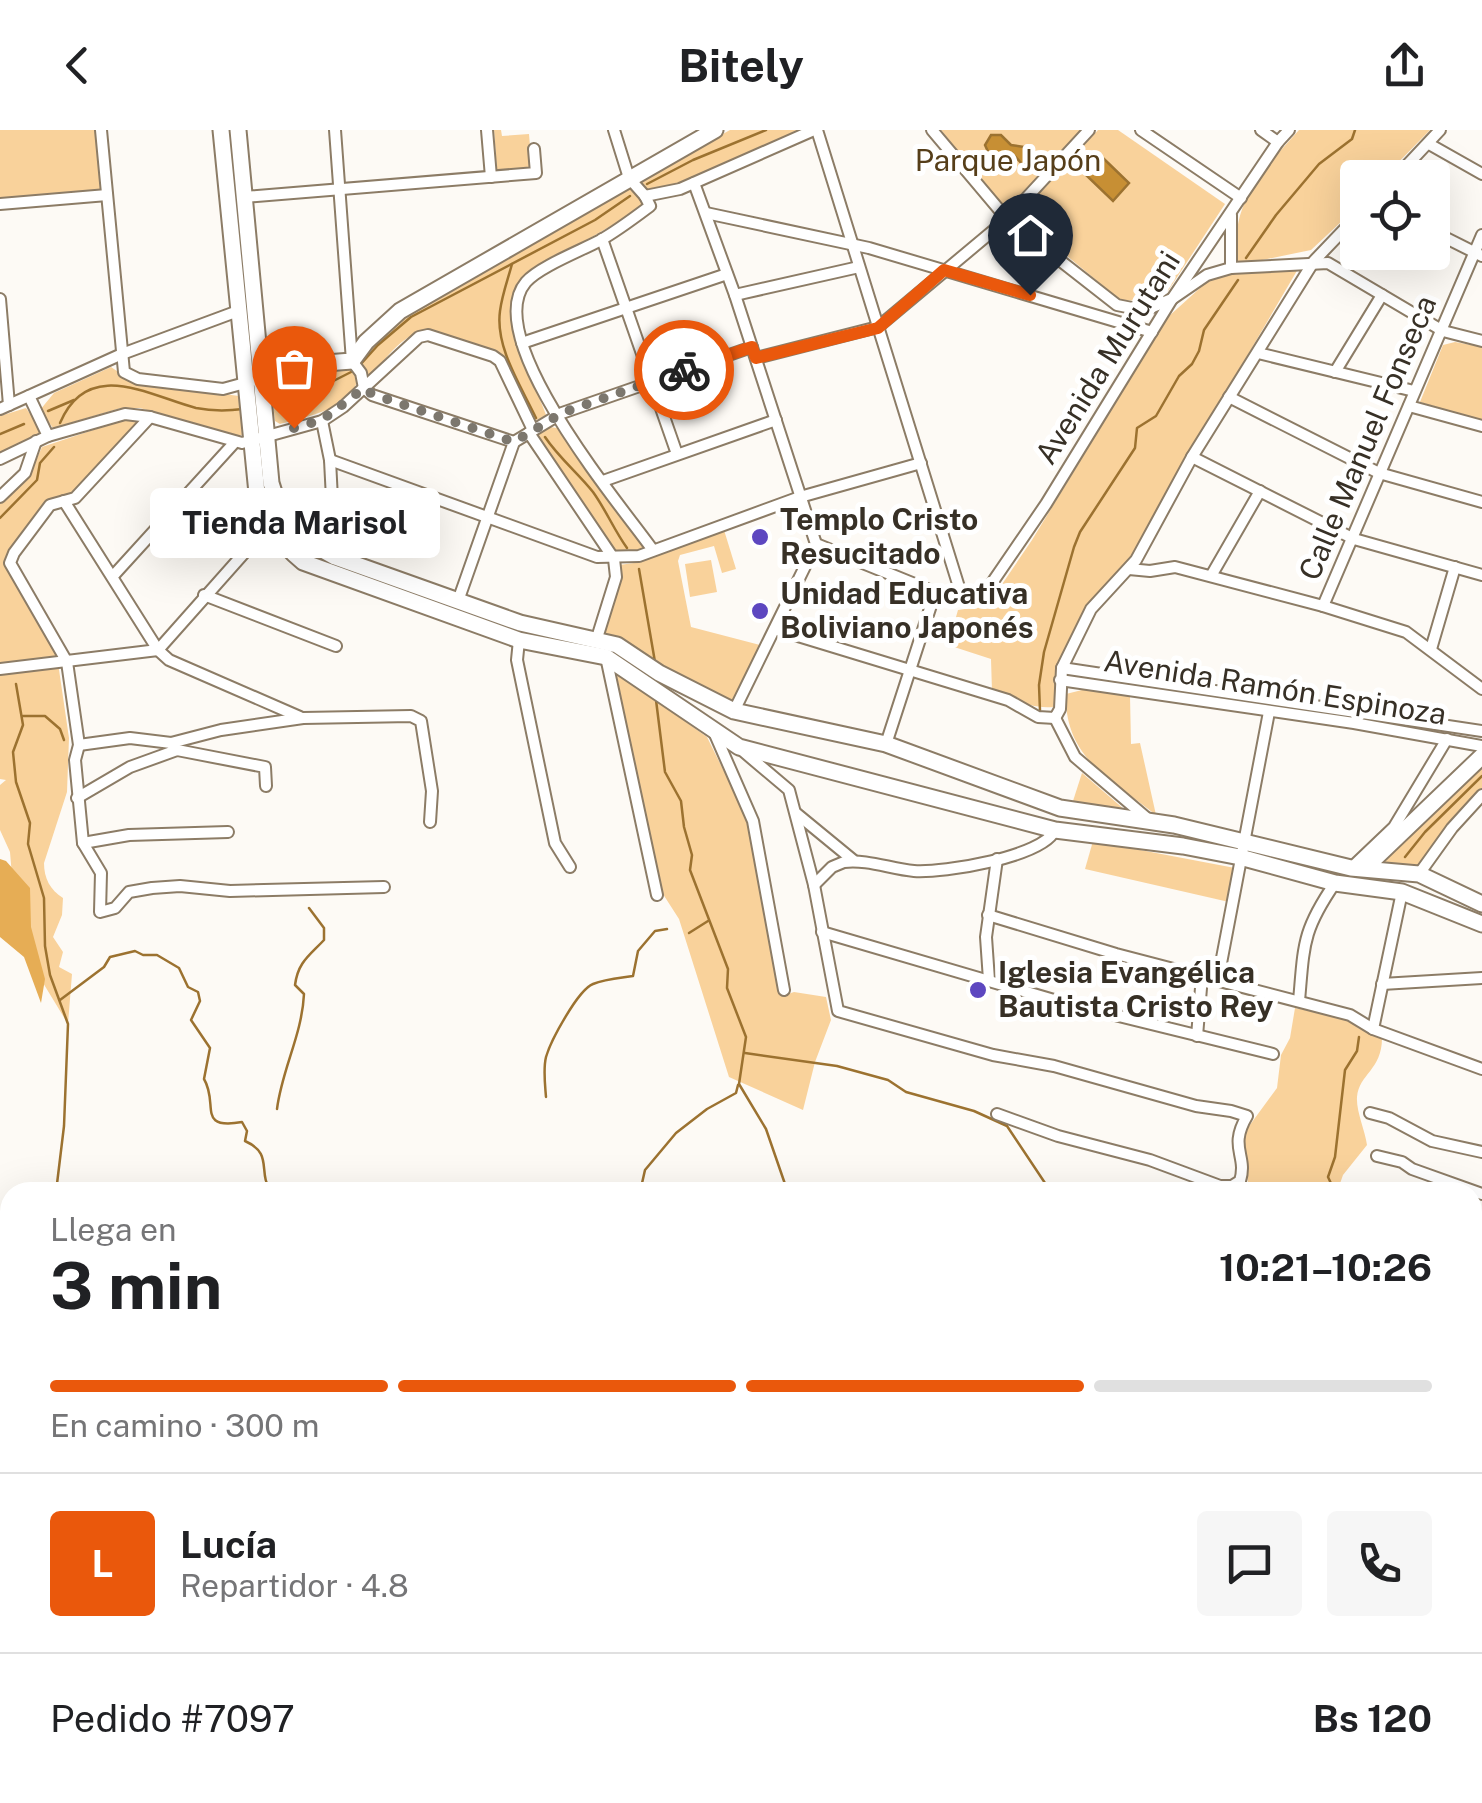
<!DOCTYPE html>
<html lang="es">
<head>
<meta charset="utf-8">
<style>
	body { margin:0; font-family:"Public Sans",sans-serif; background:#f6f6f6; color:#202124; height:100vh; display:flex; flex-direction:column; font-size:38px; white-space:nowrap }
	* { box-sizing:border-box; margin:0 }
	p { font-size:32px; color:#757577 }
	.icon { flex:none; width:55px; height:55px; fill:none; stroke:currentColor; stroke-width:2; stroke-linecap:round; stroke-linejoin:round }
	.map { position:relative; flex:1; overflow:hidden }
	.panel { position:absolute; left:0px; top:1052px; width:1482px; height:622px; display:flex; flex-direction:column; background:#fff; border-radius:30px 30px 0 0; box-shadow:0 10px 40px #0002 }
	.panel>* { flex:none }
	.buttons { position:absolute; left:1340px; top:30px; display:grid; gap:20px }
	.buttons a { display:grid; place-items:center; width:110px; height:110px; border-radius:10px; background:#fff; box-shadow:0 10px 40px #0002; font-size:50px }
	.pin { position:absolute; display:grid; place-items:center; width:85px; height:85px; color:#fff; margin:-102px -42px; border-radius:50% 50% 50% 0; rotate:-45deg; box-shadow:0 0 10px #0007 }
	.pin .icon { rotate:45deg }
	.courier { position:absolute; display:grid; place-items:center; width:100px; height:100px; margin:-50px; border:8px solid #ea580c; border-radius:50%; background:#fff; color:#222; box-shadow:0 2px 12px #0007 }
	.bubble { position:absolute; height:70px; border-radius:10px; background:#fff; box-shadow:0 10px 40px #0002; font-size:32px; font-weight:700; line-height:70px; text-align:center }
	.headline em { font-style:normal; font-weight:700 }
	.headline div { display:flex; flex-direction:column-reverse }
	.headline { display:flex; align-items:center; justify-content:space-between; height:170px; padding:0 50px }
	h1 { font-size:65px; font-weight:700; line-height:75px }
	.bar { display:grid; grid-template-columns:repeat(4,1fr); gap:15px 10px; align-content:center; height:120px; padding:0 50px }
	.bar i { height:12px; border-radius:8px; background:#e0e0e0 }
	.bar .on { background:#ea580c }
	.bar p { grid-column:span 4 }
	.line { display:flex; align-items:center; gap:25px; padding:0 50px; border-top:2px solid #e0e0e0 }
	.line div { flex:1 }
	.round { display:grid; place-items:center; flex:none; width:105px; height:105px; border-radius:10px; background:#f6f6f6 }
	header { display:flex; justify-content:space-between; align-items:center; height:130px; padding:0 50px; background:#fff; font-size:45px; font-weight:700 }
	.map>svg:first-child { display:block }
	.green { fill:#f9d29b }
	.forest { fill:#e6ad55 }
	.water { fill:#c78f34; stroke:#9c7230; stroke-width:2.5 }
	.lines { fill:none; stroke-linecap:round; stroke-linejoin:round }
	.stream { stroke:#9c7230; stroke-width:2.5 }
	.street-casing { stroke:#8c7c66; stroke-width:14 }
	.secondary-casing { stroke:#8c7c66; stroke-width:19 }
	.street { stroke:#fff; stroke-width:10 }
	.secondary { stroke:#fff; stroke-width:15 }
	.done { stroke:#7c776e; stroke-width:10; stroke-dasharray:0 18 }
	.route { stroke:#ea580c; stroke-width:12 }
	.poi-dot { fill:#5d47c0; stroke:#fff; stroke-width:4 }
	.labels { text-anchor:middle; stroke-width:10; stroke-linejoin:round; paint-order:stroke }
	.park-label { font-size:30px; fill:#563e19; stroke:#fff }
	.street-label { font-size:30px; fill:#373026; stroke:#fff }
	.poi-label { font-size:30px; font-weight:bold; fill:#373026; stroke:#fff; text-anchor:start }
</style>
</head>
<body>
<header><svg class="icon" aria-label="back" viewBox="0 0 24 24"><path d="M15 5l-7 7 7 7"/></svg>Bitely<svg class="icon" aria-label="share" viewBox="0 0 24 24"><path d="M12 15V3M7 8l5-5 5 5M5 13v7h14v-7"/></svg></header>
<div class="map">
<svg width="1482" height="1673" viewBox="0 0 1482 1673">
	<rect width="100%" height="100%" fill="#fdfaf5"/>
	<!-- green -->
	<g class="green">
		<path d="M0,0h97l5,60 -102,9z"/>
		<path d="M494,0h7l1,6 27,-2 3,35 -35,3z"/>
		<path d="M730,0h71l-122,53 -32,6 -6,-8 3,-3z"/>
		<path d="M941,0h141l-72,76 -6,2z"/>
		<path d="M1098,0h20l107,74 -57,87 -25,10 -23,-1 -101,-84z"/>
		<path d="M1299,0h131l-46,47 -26,1 -1,29 -46,43 -73,15c-10,-60 23,-93 61,-135z"/>
		<path d="M629,56l16,20 -120,70c-32,37 4,93 18,131l3,8 -13,7 -16,-27 -17,-41 -71,-23c-25,0 -42,27 -57,43l-7,1 -6,-11 11,-20 17,-18z"/>
		<path d="M1298,139l-116,198 -49,89 -46,49 -22,43 -9,30 -2,29c-28,2 -36,-9 -62,-16l-1,-32 -43,-14 10,-35 20,-3 14,-8 40,-59 136,-223 42,-38 20,-6z"/>
		<path d="M1455,212l27,5v74l-62,-19 23,-57z"/>
		<path d="M350,235l8,11c-3,32 -52,41 -78,48l-5,-3 -5,-44 3,-6z"/>
		<path d="M111,237l22,15 106,14 3,39 -9,1 -93,-28h-19l-68,20 -13,-18 14,-17z"/>
		<path d="M26,278l13,19v6l-39,21v-38z"/>
		<path d="M120,291h20l-65,71 -27,8 -42,57 -1,6 52,93 12,82 -2,54 -23,71c0,15 6,27 19,35l-1,17 -9,22 10,15 -4,15 13,7 -4,50 -31,-51 -24,-85 -3,-36 -10,-22v-45l6,-5 -6,-1v-275l29,-28 13,-29z"/>
		<path d="M549,297l9,1 86,120 -6,4 -23,2 -78,-118z"/>
		<path d="M724,400l12,39 -14,4 -8,-27 -34,9 -2,6 13,66 69,18 -24,55 -7,4c-12,-6 -25,-10 -37,-18 -29,-19 -55,-42 -90,-52l17,-69 15,-2z"/>
		<path d="M711,430l6,32 -27,5 -5,-33z"/>
		<path d="M616,542l91,65 42,85 33,174 12,-4 32,5 5,23 -16,42 -12,48 -74,-33 -50,-158 -18,-28z"/>
		<path d="M1086,559l44,7 1,48 9,-1 16,72c-44,-35 -92,-57 -90,-121z"/>
		<path d="M1482,638v20l-34,36 -33,46 -39,-3z"/>
		<path d="M1082,643l50,43 -59,-15z"/>
		<path d="M1093,711l142,27 -6,34 -144,-33z"/>
		<path d="M1295,878l54,11 9,9 24,10c0,32 -23,36 -25,59 -1,14 8,33 10,48l-24,30 -6,17h-95l6,-9 -5,-35 1,-15 33,-45 4,-33 9,-17z"/>
	</g>
	<!-- forest -->
	<path class="forest" d="M0,729l6,2 24,27 1,39 14,52 -4,24 -17,-46 -24,-20z"/>
	<!-- water -->
	<g class="water">
		<path d="M991,5h10l10,10 19,3 5,7 -1,9 -11,1 -11,-12 -22,3 -5,-11z"/>
		<path d="M1104,29l25,24 -16,18 -26,-25z"/>
	</g>
	<g class="lines">
		<!-- stream -->
		<g class="stream">
			<path d="M647,54l46,-24 73,-30"/>
			<path d="M1246,128l30,-43 43,-51 33,-25 3,-9"/>
			<path d="M512,134c-4,15 -10,31 -12,47 -5,36 21,75 36,107"/>
			<path d="M360,235l18,-20 33,-28 184,-97 35,-24"/>
			<path d="M271,275l23,-4 61,-31"/>
			<path d="M48,281l26,-11"/>
			<path d="M60,293c28,-66 90,-27 136,-15 15,3 32,3 47,1"/>
			<path d="M0,304l24,-10"/>
			<path d="M545,307c14,21 33,36 48,55 13,18 21,38 34,56"/>
			<path d="M0,388l37,-38 3,-17 14,-16"/>
			<path d="M639,439l16,93"/>
			<path d="M16,554l7,41 -10,27 3,30 14,41 -2,21 16,54 1,48 5,29 18,49 -4,102 -8,66"/>
			<path d="M656,570l9,72 16,29 3,26 8,28 -2,15 38,99 -1,19 19,49 -7,47 27,45 19,55 6,8"/>
			<path d="M1040,581l-1,-26 5,-33 30,-105 6,-15 55,-84 2,-20 19,-12 23,-40 13,-12 7,-13 5,-21 34,-50"/>
			<path d="M23,586h22l15,13 4,11"/>
			<path d="M1405,727l20,-25 57,-56"/>
			<path d="M689,803l19,-12"/>
			<path d="M60,870l44,-33 6,-10 25,-6 8,4h14l22,13 9,19 10,5 2,9 -9,19 19,28 -6,31c15,25 -8,51 38,43l5,9 -2,10c29,13 12,30 26,51"/>
			<path d="M745,923l92,13 51,14 18,12 68,19 33,15 44,66"/>
			<path d="M546,967c-1,-13 -3,-28 0,-40 5,-17 32,-67 47,-73 12,-5 27,-6 40,-8l5,-25 17,-20 12,-2"/>
			<path d="M277,979c5,-40 25,-74 27,-115l-9,-9c3,-23 14,-29 29,-45v-12l-15,-20"/>
			<path d="M640,1062l5,-22 31,-37 31,-24 29,-16 2,-8"/>
			<path d="M1335,1062l-7,-15 7,-20 10,-87 12,-19 2,-14"/>
			<path d="M1472,1287l10,6"/>
			<path d="M0,1591l10,17"/>
			<path d="M42,1665l5,8"/>
			<path d="M195,1665v8"/>
			<path d="M1043,1665l2,8"/>
			<path d="M1295,1665l7,8"/>
			<path d="M484,1673l1,-8"/>
			<path d="M558,1673l5,-8"/>
			<path d="M840,1673l2,-8"/>
		</g>
		<defs>
			<g id="street">
				<path d="M101,0l23,242 14,7 85,10 22,-6"/>
				<path d="M335,0l17,231 9,12 3,15"/>
				<path d="M487,0l4,47"/>
				<path d="M614,0l15,48 16,18"/>
				<path d="M817,0l146,470"/>
				<path d="M932,0l75,89 110,86 20,4 13,-1 22,-9 35,-24 24,-7v-53"/>
				<path d="M1141,0l100,68"/>
				<path d="M1261,0l17,12"/>
				<path d="M1429,14l53,30"/>
				<path d="M1395,48l45,-48"/>
				<path d="M694,53l41,112 81,249"/>
				<path d="M645,66l5,10c-16,12 -33,25 -51,35 -19,10 -60,26 -73,41 -47,55 93,221 126,267"/>
				<path d="M645,66l35,-7 134,-59"/>
				<path d="M245,67l291,-24 -2,-24"/>
				<path d="M0,74l107,-9"/>
				<path d="M706,83l163,35 283,84"/>
				<path d="M1432,101l50,25"/>
				<path d="M602,109l75,215"/>
				<path d="M1231,138l97,-5 115,68 39,10"/>
				<path d="M735,165l124,-28"/>
				<path d="M0,169l9,106"/>
				<path d="M522,213l205,-69"/>
				<path d="M1258,223l156,38"/>
				<path d="M756,228l122,-31 129,-108 82,-89"/>
				<path d="M1335,242l47,-77"/>
				<path d="M364,258l8,7 142,47 48,-29 190,-66"/>
				<path d="M29,266l19,40"/>
				<path d="M1229,267l150,76 103,29"/>
				<path d="M1409,276l73,20"/>
				<path d="M0,279l122,-55 116,-43"/>
				<path d="M150,287l-75,81 -25,7 -36,48 -4,10 57,99 12,83 -4,15 8,83 18,30 -1,39 15,-4 14,-16 23,-4 28,-2 50,5 154,-4"/>
				<path d="M322,291l8,39 5,97"/>
				<path d="M529,303l85,126 2,18 -19,61"/>
				<path d="M1192,327l162,82 128,36"/>
				<path d="M0,329l48,-23 77,-22 25,3 92,26 80,-22 21,-14 76,-70 9,-2 65,21 7,5 33,69"/>
				<path d="M330,330l267,97 42,-1 161,-59 121,-34"/>
				<path d="M603,351l173,-61"/>
				<path d="M0,367l25,-24 11,-32"/>
				<path d="M64,371l94,149 11,10 131,57"/>
				<path d="M816,414l133,54 32,1 65,-95 126,-205 106,-157 11,-12"/>
				<path d="M1129,439l21,2 25,-4 148,39 83,26 76,57"/>
				<path d="M113,446l122,-134"/>
				<path d="M1211,446l49,-85"/>
				<path d="M204,465l132,51"/>
				<path d="M458,471l56,-159"/>
				<path d="M1323,476l159,-371"/>
				<path d="M775,499l233,71 30,17 17,1 5,-9 2,-41 29,-59 45,-49 56,-103 122,-196 44,-46"/>
				<path d="M519,510l-2,20 38,183 15,24"/>
				<path d="M1431,519l24,-82"/>
				<path d="M606,527l51,238"/>
				<path d="M1062,538l420,63"/>
				<path d="M0,539l158,-19 111,-125"/>
				<path d="M1060,550l294,43 128,23"/>
				<path d="M734,581l82,-167"/>
				<path d="M1055,588l20,39 73,62"/>
				<path d="M714,602l39,89 31,169"/>
				<path d="M171,613l6,7 88,17 1,19"/>
				<path d="M886,614l49,-151"/>
				<path d="M79,615l51,-7 41,5 50,-13 82,-12 108,-2 10,5 11,70 -2,31"/>
				<path d="M744,622l45,38 25,95 24,126 155,44 61,11 142,40 35,5 16,5c-19,32 1,39 -7,65l-8,5h-12l-70,-26 -92,-24 -61,-22"/>
				<path d="M77,668l53,-31 47,-17"/>
				<path d="M797,684l56,46"/>
				<path d="M83,713l46,-8 99,-3"/>
				<path d="M1351,738l43,-41 53,-88"/>
				<path d="M1419,744l33,-46 30,-33"/>
				<path d="M814,755l18,-18 12,-5c23,-3 47,7 70,9 30,2 129,-14 141,-41"/>
				<path d="M988,785l128,39 234,61 23,14 109,40"/>
				<path d="M822,802l232,68 219,54"/>
				<path d="M1218,849l51,-267"/>
				<path d="M989,850l-3,-43 11,-78"/>
				<path d="M1382,854l100,-6"/>
				<path d="M1299,871c5,-56 3,-70 36,-118"/>
				<path d="M1373,899l29,-137"/>
				<path d="M1197,906l5,-60"/>
				<path d="M1370,983l19,5 43,23 50,11"/>
				<path d="M1377,1026l25,6 10,7 70,25"/>
			</g>
			<g id="secondary">
				<path d="M221,0l36,363c9,30 22,49 46,69l216,78 87,17 133,90 316,83 128,16 57,11 95,26 67,9 80,32"/>
				<path d="M238,0l33,353c11,38 29,56 64,74l185,66 97,22 42,28 75,38 152,33 174,64 114,17 177,43 68,6 63,30"/>
				<path d="M253,248l20,-11 79,-6 14,-19 34,-31 315,-181"/>
				<path d="M1365,738l117,-112"/>
			</g>
		</defs>
		<!-- street casing -->
		<use href="#street" class="street-casing"/>
		<!-- secondary casing -->
		<use href="#secondary" class="secondary-casing"/>
		<!-- street -->
		<use href="#street" class="street"/>
		<!-- secondary -->
		<use href="#secondary" class="secondary"/>
	</g>
	<g class="lines">
		<!-- done -->
		<path class="done" d="M294,298l28,-8 42,-32 8,6 142,48 48,-29 122,-43"/>
		<!-- route -->
		<path class="route" d="M684,240l68,-23 4,11 122,-30 66,-58 86,25"/>
	</g>
	<!-- markers -->
	<g class="poi-dot">
		<circle cx="760" cy="407" r="10"/>
		<circle cx="760" cy="481" r="10"/>
		<circle cx="978" cy="860" r="10"/>
	</g>
	<g class="labels">
		<!-- park labels -->
		<g class="park-label">
			<text x="1008" y="41">Parque Japón</text>
		</g>
		<!-- street labels -->
		<g class="street-label">
			<text transform="translate(1108 228) rotate(-58)" y="10">Avenida Murutani</text>
			<text transform="translate(1368 308) rotate(-67)" y="10">Calle Manuel Fonseca</text>
			<text transform="translate(1275 558) rotate(9)" y="10">Avenida Ramón Espinoza</text>
		</g>
		<!-- poi labels -->
		<g class="poi-label">
			<text x="780" y="400">Templo Cristo<tspan x="780" dy="34">Resucitado</tspan></text>
			<text x="780" y="474">Unidad Educativa<tspan x="780" dy="34">Boliviano Japonés</tspan></text>
			<text x="998" y="853">Iglesia Evangélica<tspan x="998" dy="34">Bautista Cristo Rey</tspan></text>
		</g>
	</g>
</svg>
<div class="buttons">
<a><svg class="icon" aria-label="locate" viewBox="0 0 24 24"><circle cx="12" cy="12" r="6"/><path d="M12 2v4M12 18v4M2 12h4M18 12h4"/></svg></a>
</div>
<div class="pin" style="left:294px;top:298px;background:#ea580c"><svg class="icon" aria-label="bag" viewBox="0 0 24 24"><path d="M5 8h14l-1 12H6zM9 8a3 3 0 0 1 6 0"/></svg></div>
<div class="pin" style="left:1030px;top:165px;background:#1f2937"><svg class="icon" aria-label="home" viewBox="0 0 24 24"><path d="M3 11l9-7 9 7M6 9v11h12V9"/></svg></div>
<div class="courier" style="left:684px;top:240px"><svg class="icon" aria-label="bike" viewBox="0 0 24 24"><circle cx="6" cy="16" r="4"/><circle cx="18" cy="16" r="4"/><path d="M6 16l4-8h5l3 8M10 8l3 8H6M13 5h3"/></svg></div>
<div class="bubble" style="left:150px;top:358px;width:290px">Tienda Marisol</div>
<section class="panel">
<div class="headline"><div><h1>3 min</h1><p>Llega en</p></div><em>10:21–10:26</em></div>
<div class="bar"><i class="on"></i><i class="on"></i><i class="on"></i><i></i><p>En camino · 300 m</p></div>
<div class="line" style="height:180px"><b class="round" style="background:#ea580c;color:#fff">L</b><div><b>Lucía</b><p>Repartidor · 4.8</p></div><a class="round"><svg class="icon" aria-label="chat" viewBox="0 0 24 24"><path d="M4 5h16v11H9l-5 4z"/></svg></a><a class="round"><svg class="icon" aria-label="phone" viewBox="0 0 24 24"><path d="M5 4h4l2 5-3 2q2 4 5 5l2-3 5 2v4C11 20 4 13 5 4z"/></svg></a></div>
<div class="line" style="height:130px"><div>Pedido #7097</div><b>Bs 120</b></div>
</section>
</div>
</body>
</html>
